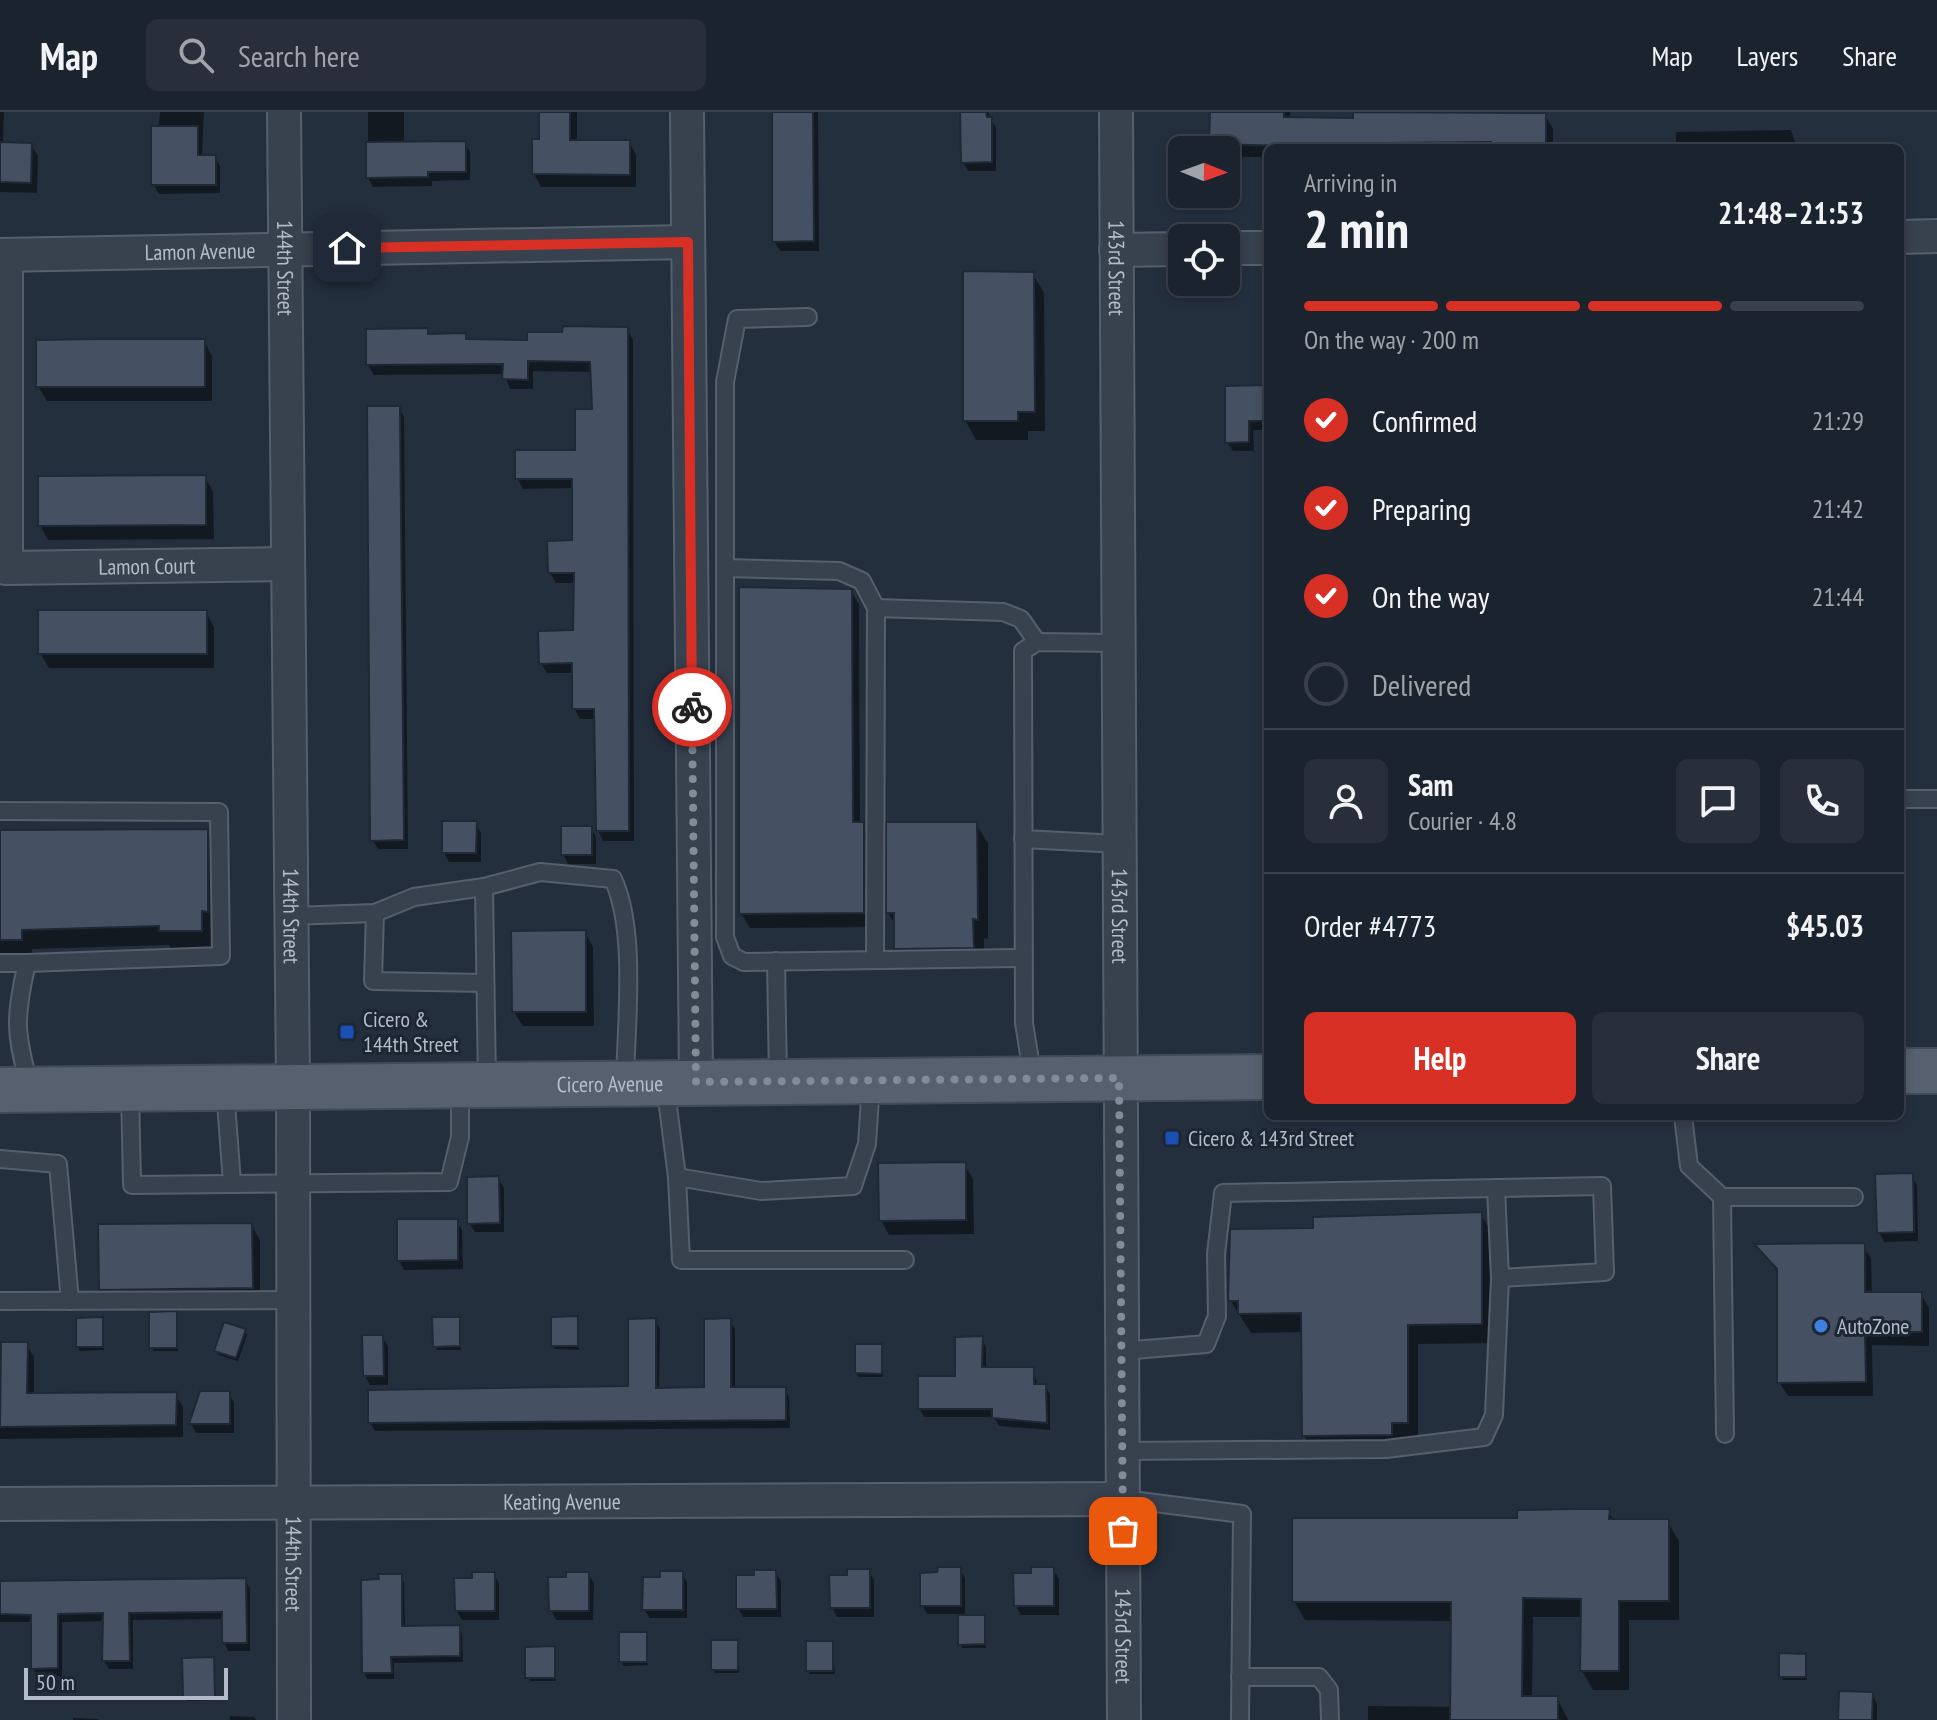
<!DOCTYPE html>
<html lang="en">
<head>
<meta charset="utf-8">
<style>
	body { margin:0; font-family:"PT Sans Narrow",sans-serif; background:#282f3a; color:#f1f3f6; height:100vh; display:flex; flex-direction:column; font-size:30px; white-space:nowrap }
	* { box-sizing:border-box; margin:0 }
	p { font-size:26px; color:#a0a4aa }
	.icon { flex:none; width:44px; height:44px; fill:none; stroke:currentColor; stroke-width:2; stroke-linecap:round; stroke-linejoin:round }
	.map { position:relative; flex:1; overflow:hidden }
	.panel { position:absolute; left:1264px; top:32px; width:640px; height:976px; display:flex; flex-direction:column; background:#1b232e; border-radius:12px; box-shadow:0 4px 12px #0003,0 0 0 2px #39404a }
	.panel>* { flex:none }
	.needle { width:52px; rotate:91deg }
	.fabs { position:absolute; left:1168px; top:24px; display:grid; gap:16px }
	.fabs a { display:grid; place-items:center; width:72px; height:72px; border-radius:12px; background:#1b232e; box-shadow:0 4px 12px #0003,0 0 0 2px #39404a; font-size:40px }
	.scale { position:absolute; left:24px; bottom:20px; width:204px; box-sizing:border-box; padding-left:8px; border:4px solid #b4bcc9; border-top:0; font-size:22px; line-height:28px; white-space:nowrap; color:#b4bcc9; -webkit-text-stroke:6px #1d2633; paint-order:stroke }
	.pin { position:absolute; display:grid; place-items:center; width:68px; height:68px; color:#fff; margin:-34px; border-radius:16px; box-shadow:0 4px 12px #0006 }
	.courier { position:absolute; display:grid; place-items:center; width:80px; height:80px; margin:-40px; border:6px solid #d93025; border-radius:50%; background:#fff; color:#222; box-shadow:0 2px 10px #0007 }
	.summary em { font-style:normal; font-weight:800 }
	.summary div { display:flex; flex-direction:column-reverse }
	.summary { display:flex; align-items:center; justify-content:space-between; height:136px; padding:0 40px }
	h1 { font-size:52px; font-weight:800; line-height:60px }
	.bar { display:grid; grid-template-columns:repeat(4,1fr); gap:12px 8px; align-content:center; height:96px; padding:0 40px }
	.bar i { height:10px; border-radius:6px; background:#39404a }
	.bar .on { background:#d93025 }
	.bar p { grid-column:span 4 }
	.line { display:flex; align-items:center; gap:20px; padding:0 40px; border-top:2px solid #39404a }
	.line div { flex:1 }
	.round { display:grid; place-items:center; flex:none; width:84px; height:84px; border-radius:12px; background:#282f3a }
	ol { padding:0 40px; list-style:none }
	li { display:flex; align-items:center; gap:24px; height:88px }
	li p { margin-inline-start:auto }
	li .icon { padding:8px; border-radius:50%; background:#d93025; color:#fff; stroke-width:4 }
	li:last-child { color:#a0a4aa }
	li i { width:44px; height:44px; border:4px solid #39404a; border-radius:50% }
	.primary-button { display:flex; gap:16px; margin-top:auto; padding:16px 40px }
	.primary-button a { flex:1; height:92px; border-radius:12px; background:#d93025; color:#fff; font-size:32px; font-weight:800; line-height:92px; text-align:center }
	.primary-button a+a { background:#282f3a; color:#f1f3f6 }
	header { display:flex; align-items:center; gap:48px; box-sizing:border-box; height:112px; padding:0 40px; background:#1b232e; border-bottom:2px solid #39404a }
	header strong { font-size:38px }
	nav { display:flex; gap:44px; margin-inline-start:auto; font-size:28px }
	.search { width:560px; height:72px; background:#282f3a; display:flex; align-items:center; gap:20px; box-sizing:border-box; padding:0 28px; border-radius:12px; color:#a0a4aa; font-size:30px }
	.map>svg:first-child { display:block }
	.shadow { fill:#0007 }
	.building { fill:#455162; stroke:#1f2835; stroke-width:2 }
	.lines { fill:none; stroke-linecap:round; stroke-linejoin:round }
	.service-casing { stroke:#565f6c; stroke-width:20 }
	.minor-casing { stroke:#565f6c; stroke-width:36 }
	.primary-casing { stroke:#414a57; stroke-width:48 }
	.service { stroke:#38414e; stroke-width:16 }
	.minor { stroke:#38414e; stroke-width:32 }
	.primary { stroke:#56606e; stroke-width:44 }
	.done { stroke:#828b98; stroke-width:8; stroke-dasharray:0 14.4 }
	.route { stroke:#d93025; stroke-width:10 }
	.transit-dot { fill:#1a4fb4; stroke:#1d2633; stroke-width:3 }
	.shop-dot { fill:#3f7fe0; stroke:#1d2633; stroke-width:3 }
	.labels { text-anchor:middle; stroke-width:6; stroke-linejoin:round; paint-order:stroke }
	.street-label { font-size:22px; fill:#b4bcc9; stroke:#1d2633 }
	.poi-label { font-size:22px; fill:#b4bcc9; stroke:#1d2633; text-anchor:start }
</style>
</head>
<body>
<header>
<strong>Map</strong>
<div class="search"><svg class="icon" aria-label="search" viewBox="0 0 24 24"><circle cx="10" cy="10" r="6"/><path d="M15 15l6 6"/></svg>Search here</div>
<nav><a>Map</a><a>Layers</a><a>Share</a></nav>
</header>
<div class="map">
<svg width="1937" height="1608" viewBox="0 0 1937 1608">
	<rect width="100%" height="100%" fill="#242f3e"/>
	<!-- shadow -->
	<g class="shadow">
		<path d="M0,0h4l-1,32 28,1 7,11 -1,37 -37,-1z"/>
		<path d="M160,0h44l-2,45h13l5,9v27l-61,1 -6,-10z"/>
		<path d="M368,0h36v32l61,-1 5,9v28l-38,1v5l-59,1 -5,-9z"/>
		<path d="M541,0h36v30h52l7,13v32h-95l-7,-13 7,-33z"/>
		<path d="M776,0h42l1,139h-39l-6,-10z"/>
		<path d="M962,0h26l8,16v43h-28l-5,-9z"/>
		<path d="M1211,0h79v7l65,1v-8h183v3h7l8,14v19h-285v9h-42v-7h-11l-4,-7z"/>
		<path d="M1791,18l6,18h-121v-16z"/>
		<path d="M1033,162l11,19 1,138h-17v9h-52l-11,-20z"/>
		<path d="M627,217l6,11 1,501h-31l-5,-11 -2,-111h-16l-6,-11v-35h-27l-6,-10 34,-31v-49h-19l-6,-10 24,-31v-54l-51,1 -6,-11 60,-26 17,-41 -2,-39 -59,-1v18h-23l-6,-15 -130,1 -6,-10 59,-35 3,6 35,-1 3,6 61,1z"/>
		<path d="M204,229l8,15v45h-165l-9,-15z"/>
		<path d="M1268,275v43h-15l1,21h-21l-6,-9z"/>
		<path d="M399,296l5,9 4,432h-30l-6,-9z"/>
		<path d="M205,365l8,15 1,47 -166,1 -8,-15z"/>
		<path d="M851,479l8,14 1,219 12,14 -1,89 -121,1 -9,-15z"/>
		<path d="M206,500l8,15v41h-165l-9,-15z"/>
		<path d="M475,711l6,10v29h-32l-5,-9z"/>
		<path d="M976,712l12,19v96l-4,-1v29l-77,1 -11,-20v-22l-8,-13z"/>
		<path d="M591,716l5,9v27h-28l-5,-10z"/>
		<path d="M207,719l11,19v81l-6,-1v20h-40l-3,-5 -137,4v10l-32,1v-128z"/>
		<path d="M585,820l8,15 1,79h-71l-9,-14z"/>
		<path d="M964,1052l9,15 1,55 -85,1 -8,-15z"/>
		<path d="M1911,1063l6,10 1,56 -34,1 -5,-10z"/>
		<path d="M498,1066l6,10v44h-29l-6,-9z"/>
		<path d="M1481,1102l11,20v109l-74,1v98l-103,13 -11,-20 -1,-103 -52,1 -21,-33 85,-70z"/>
		<path d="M457,1109l5,9 1,39 -59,1 -5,-10z"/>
		<path d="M251,1113l9,15v62l-151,2 -8,-15z"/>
		<path d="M1863,1133l8,14 1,35h49l8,14v38l-57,-1 1,51h-85l-9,-14v-108l-22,-28z"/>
		<path d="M176,1201l2,38h-24l-3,-4z"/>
		<path d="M577,1206l2,32 -24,-1 -2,-4z"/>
		<path d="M102,1207l2,31 -24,1 -2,-4z"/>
		<path d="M459,1207l2,31h-24l-2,-4z"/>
		<path d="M655,1208l5,9 -1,61 47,-1 24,-69 5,9v60h49l5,8 1,31 -415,3 -5,-9 260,-34z"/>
		<path d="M245,1219l2,4 -9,26 -20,-6 -2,-4z"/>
		<path d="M382,1225l6,9v39h-18l-5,-9z"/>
		<path d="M981,1226l5,9v22h47l5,17h7l5,8v36l-51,-4 -5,-9h-70l-4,-8 37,-31z"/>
		<path d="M26,1232l8,13v38l141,-1 8,13v30l-183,2v-43z"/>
		<path d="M881,1234l2,31h-24l-2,-4z"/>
		<path d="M201,1281h27l6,9v31h-38l-5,-9z"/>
		<path d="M1608,1399l6,10h53l12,20v79h-50v70h-36l-11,-19v-54h-49l-1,81h25l11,22h-200v-14l84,1 1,-86 -148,-1 -11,-19 225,-81z"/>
		<path d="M960,1457l5,9v39h19l2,31h-24l-2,-34h-33l-5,-9z"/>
		<path d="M1053,1457l6,10v36h-38l-5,-9 17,-31z"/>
		<path d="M869,1459l5,9v37h-37l-5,-10 17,-30z"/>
		<path d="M775,1460l6,9v36h-38l-5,-9z"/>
		<path d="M682,1461l5,9v36h-37l-6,-9 18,-30z"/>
		<path d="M494,1462l5,10v36h-37l-5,-9 17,-31z"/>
		<path d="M588,1462l6,9 -1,37h-37l-5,-10z"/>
		<path d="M400,1464l4,6 1,46 54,-1 3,7 1,28 -69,1v16h-27l-3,-7 17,-91z"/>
		<path d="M245,1468l5,9v62h-22l-4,-9v-23l-91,1v49h-24l-5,-8 1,-40 -43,1v54h-24l-5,-8v-46h-33v-39z"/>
		<path d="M646,1522l2,31 -24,1 -3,-4z"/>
		<path d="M737,1530l2,31h-24l-2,-4z"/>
		<path d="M832,1531l3,31h-25l-2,-4z"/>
		<path d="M554,1536l2,33h-26l-3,-4z"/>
		<path d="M1805,1544l2,24h-24l-2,-4z"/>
		<path d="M212,1547l4,41 -29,1 -2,-4z"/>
		<path d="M1872,1582l5,10v16h-37z"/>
		<path d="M230,1604l24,1 2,3h-26z"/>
		<path d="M73,1606l25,1 1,1h-26z"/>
	</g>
	<!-- building -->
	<g class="building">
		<path d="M539,0h31v28h60v35l-98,-1v-35h7z"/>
		<path d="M772,0h41l1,129 -42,1z"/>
		<path d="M960,0h26l1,5h5v45l-31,1z"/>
		<path d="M1210,0h74v5l69,1v-6l193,1v35h-55v-6l-102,1v5l-180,-4z"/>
		<path d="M151,14h47v29h18v30h-65z"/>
		<path d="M466,29v31h-38v5l-62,1v-36z"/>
		<path d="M0,30l32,1 -1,40 -31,-1z"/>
		<path d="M963,159l71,1 1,140h-17v9h-55z"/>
		<path d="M563,214l65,1 1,504h-33l-2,-122h-22v-46l-33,1 -1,-33 35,-1 1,-57h-26l-1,-32 25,-1v-61h-57v-29h60v-41h17l-2,-47 -62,-1v19l-26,-1 1,-15 -137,1v-36l62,-1v6l38,-1v6l61,1v-8h35z"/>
		<path d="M102,227h103v48h-169v-47z"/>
		<path d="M1268,273v36h-19v21l-24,1v-57z"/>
		<path d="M367,294h33l4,434 -34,1z"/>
		<path d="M206,363v50l-168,1v-50z"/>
		<path d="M739,475l113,2 1,233h11v91l-125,1z"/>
		<rect x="38" y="498" width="169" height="44"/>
		<path d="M442,709h35l-1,32h-34z"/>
		<path d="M886,710h91l1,98 -5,-1 1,29 -80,1v-36h-8z"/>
		<rect x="561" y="714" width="31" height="29"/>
		<path d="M208,717v83l-6,-1v20h-43v-5l-137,4v10h-22v-110z"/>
		<path d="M586,818v82h-74l-1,-81z"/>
		<path d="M966,1050v58l-87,1 -1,-58z"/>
		<path d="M1913,1061l1,59 -37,1 -2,-59z"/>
		<path d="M499,1064l1,47 -33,1v-47z"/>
		<path d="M1482,1100v112l-74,1v98h-16v12l-90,1 -1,-123 -63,1v-13h-10l2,-72 83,-1v-11z"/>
		<path d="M397,1107h61v41l-61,1z"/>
		<path d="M252,1111l1,65 -154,2 -1,-66z"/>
		<path d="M1865,1131v49h57v40h-57l1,50 -89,1v-114l-23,-25z"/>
		<path d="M177,1199v37h-28v-36z"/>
		<path d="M578,1204v30h-27v-29z"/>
		<path d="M103,1205v30h-27v-29z"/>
		<path d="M432,1205h28v29l-27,1z"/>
		<path d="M656,1206v70l48,-1v-68l27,-1v69h55v33l-418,3v-33l260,-4v-67z"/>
		<path d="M224,1210l22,7 -10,29 -22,-7z"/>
		<path d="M362,1223h21l1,41h-21z"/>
		<path d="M983,1224l-1,31h52v17h12l1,39 -55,-5v-9h-74v-33h37v-39z"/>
		<path d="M1,1230h27l-1,51 150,-1 -1,33 -176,2z"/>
		<path d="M855,1232h27v30l-27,-1z"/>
		<path d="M200,1279h30v33h-41z"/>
		<path d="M1573,1397h37l-1,10h60v82h-50v70h-39l1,-72 -58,-1 -1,98h36v24h-108l1,-118h-159v-84h225v-8z"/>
		<path d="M938,1455h23v39h-41v-33l17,-1z"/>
		<path d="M1031,1455h23v39h-40l-1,-33h18z"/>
		<path d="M847,1457h23v39h-40l-1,-33h18z"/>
		<path d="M754,1458h22l1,39h-41v-34h18z"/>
		<path d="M660,1459h23v39h-41l1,-33h17z"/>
		<path d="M472,1460h23v39h-40l-1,-33h18z"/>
		<path d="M566,1460h23v39h-40l-1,-34h18z"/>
		<path d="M378,1462h24v52l58,-1v31l-69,1 1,16h-30l-1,-93 18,-1z"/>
		<path d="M246,1466l1,65h-25v-31l-93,1 1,48h-28l1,-48 -45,1v54l-27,1v-54l-31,-1v-33z"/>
		<path d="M958,1503h27v29l-27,1z"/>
		<rect x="619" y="1520" width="28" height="30"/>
		<rect x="711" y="1528" width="27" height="30"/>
		<rect x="806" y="1529" width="27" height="30"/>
		<path d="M555,1534v32h-30v-31z"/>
		<path d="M1779,1541l27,1v23h-27z"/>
		<path d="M214,1545l1,40 -32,1 -1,-40z"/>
		<path d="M1839,1579l34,1 -1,28h-34z"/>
	</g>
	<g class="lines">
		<defs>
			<g id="service">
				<path d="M808,205l-71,2 -12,63v555l7,19 12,6 279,-4"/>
				<path d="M725,456l114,3 23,10 14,27 127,4 18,7 16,23"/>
				<path d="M1900,687h37"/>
				<path d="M0,699l219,1 2,144 -194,7c-13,56 -12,70 3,125"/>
				<path d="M1023,727l96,5"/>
				<path d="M484,775l3,195"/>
				<path d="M375,801l-2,68 112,2"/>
				<path d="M291,804l84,-3 39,-16 70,-10 56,-15 73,7c24,51 13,146 12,203"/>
				<path d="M875,848l1,-352"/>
				<path d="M776,849l2,118"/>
				<path d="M0,851h27"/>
				<path d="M1033,967l-9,-56 -1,-372 14,-9 81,1"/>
				<path d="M665,971l12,94 4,83h224"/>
				<path d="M225,977l7,94"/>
				<path d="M130,978l2,95 317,-3 11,-45v-50"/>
				<path d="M1683,1004l6,50 33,31h132"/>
				<path d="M0,1047l58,5 12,137"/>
				<path d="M677,1065l84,14 92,-5 14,-42 4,-61"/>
				<path d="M1496,1076l4,90"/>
				<path d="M1722,1085l3,237"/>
				<path d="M0,1189l293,-1"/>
				<path d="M1122,1239l84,-7 11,-28 -1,-62 7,-61 379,-7 3,86 -105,6 -6,137 -10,22 -98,12 -264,2"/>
				<path d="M1123,1387l119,15 -2,206"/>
				<path d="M1240,1565h79l10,13 1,30"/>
			</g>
			<g id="minor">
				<path id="s1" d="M284,0l9,974 1,634"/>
				<path d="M687,0l9,970"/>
				<path id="s2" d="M1116,0l8,1608"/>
				<path d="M1900,125l37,-1"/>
				<path d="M1226,136h42"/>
				<path d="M1116,138l66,-1"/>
				<path id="s3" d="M0,143l688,-13"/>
				<path id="s4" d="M6,143v313l282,-4"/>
				<path id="s5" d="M0,1392l1123,-5"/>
			</g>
			<g id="primary">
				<path d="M1900,959h37"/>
				<path id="s6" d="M0,978l1268,-13"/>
			</g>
		</defs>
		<!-- service casing -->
		<use href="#service" class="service-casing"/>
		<!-- minor casing -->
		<use href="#minor" class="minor-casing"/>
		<!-- primary casing -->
		<use href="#primary" class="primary-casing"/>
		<!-- service -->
		<use href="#service" class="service"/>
		<!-- minor -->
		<use href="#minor" class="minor"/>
		<!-- primary -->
		<use href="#primary" class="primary"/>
	</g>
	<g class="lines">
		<!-- done -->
		<path class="done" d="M692,595l4,375 423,-4 4,453"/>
		<!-- route -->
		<path class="route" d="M347,136l341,-6 4,465"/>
	</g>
	<!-- markers -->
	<g class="transit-dot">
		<rect x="339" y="912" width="16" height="16" rx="4"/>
		<rect x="1164" y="1018" width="16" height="16" rx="4"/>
	</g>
	<circle class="shop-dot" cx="1821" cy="1214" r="8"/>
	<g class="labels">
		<!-- street labels -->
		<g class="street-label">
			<text dy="8" stroke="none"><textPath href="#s3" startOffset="200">Lamon Avenue</textPath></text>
			<text dy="8" stroke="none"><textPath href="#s1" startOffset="156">144th Street</textPath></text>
			<text dy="8" stroke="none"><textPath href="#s2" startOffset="156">143rd Street</textPath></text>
			<text dy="8" stroke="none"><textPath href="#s4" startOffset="454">Lamon Court</textPath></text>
			<text dy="8" stroke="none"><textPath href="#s1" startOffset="804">144th Street</textPath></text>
			<text dy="8" stroke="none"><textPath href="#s2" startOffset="804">143rd Street</textPath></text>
			<text dy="8" stroke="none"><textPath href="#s6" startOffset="610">Cicero Avenue</textPath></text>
			<text dy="8" stroke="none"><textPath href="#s5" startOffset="562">Keating Avenue</textPath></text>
			<text dy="8" stroke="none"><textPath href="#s1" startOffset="1452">144th Street</textPath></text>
			<text dy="8" stroke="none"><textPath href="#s2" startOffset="1524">143rd Street</textPath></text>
		</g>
		<!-- poi labels -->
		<g class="poi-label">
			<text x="363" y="915">Cicero &amp;<tspan x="363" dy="25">144th Street</tspan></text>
			<text x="1188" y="1034">Cicero &amp; 143rd Street</text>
			<text x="1837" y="1222">AutoZone</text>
		</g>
	</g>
</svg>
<div class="fabs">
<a><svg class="needle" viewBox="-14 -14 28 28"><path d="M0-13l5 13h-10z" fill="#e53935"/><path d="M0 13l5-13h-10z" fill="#a0a4aa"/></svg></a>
<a><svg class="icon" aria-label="locate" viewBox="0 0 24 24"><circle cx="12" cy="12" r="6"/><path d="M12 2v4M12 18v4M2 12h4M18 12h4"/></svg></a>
</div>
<div class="scale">50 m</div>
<div class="pin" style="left:1123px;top:1419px;background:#ea580c"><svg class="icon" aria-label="bag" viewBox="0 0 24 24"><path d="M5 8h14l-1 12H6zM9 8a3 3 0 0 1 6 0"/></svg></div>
<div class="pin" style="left:347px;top:136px;background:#1f2937"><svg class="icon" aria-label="home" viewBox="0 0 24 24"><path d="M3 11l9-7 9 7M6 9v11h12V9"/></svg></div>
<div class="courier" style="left:692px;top:595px"><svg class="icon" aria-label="bike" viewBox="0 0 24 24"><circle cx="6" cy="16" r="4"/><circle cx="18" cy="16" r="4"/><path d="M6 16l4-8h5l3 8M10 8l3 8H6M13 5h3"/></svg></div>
<section class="panel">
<div class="summary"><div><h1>2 min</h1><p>Arriving in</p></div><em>21:48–21:53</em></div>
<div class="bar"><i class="on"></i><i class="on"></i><i class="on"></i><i></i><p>On the way · 200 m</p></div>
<ol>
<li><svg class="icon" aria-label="check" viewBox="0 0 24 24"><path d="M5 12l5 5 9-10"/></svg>Confirmed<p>21:29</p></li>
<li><svg class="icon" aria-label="check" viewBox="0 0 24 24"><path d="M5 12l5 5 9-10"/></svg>Preparing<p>21:42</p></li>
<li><svg class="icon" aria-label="check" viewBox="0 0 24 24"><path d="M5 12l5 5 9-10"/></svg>On the way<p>21:44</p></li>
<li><i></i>Delivered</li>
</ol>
<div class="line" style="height:144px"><a class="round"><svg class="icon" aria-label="person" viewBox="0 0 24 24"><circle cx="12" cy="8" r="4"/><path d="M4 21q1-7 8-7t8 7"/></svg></a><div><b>Sam</b><p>Courier · 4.8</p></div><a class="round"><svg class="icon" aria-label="chat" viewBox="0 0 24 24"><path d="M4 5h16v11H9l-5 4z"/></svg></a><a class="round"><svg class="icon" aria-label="phone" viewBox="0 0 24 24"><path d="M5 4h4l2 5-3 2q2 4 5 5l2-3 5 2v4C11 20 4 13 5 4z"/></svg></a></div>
<div class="line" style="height:104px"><div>Order #4773</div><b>$45.03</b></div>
<div class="primary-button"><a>Help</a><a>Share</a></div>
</section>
</div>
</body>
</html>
